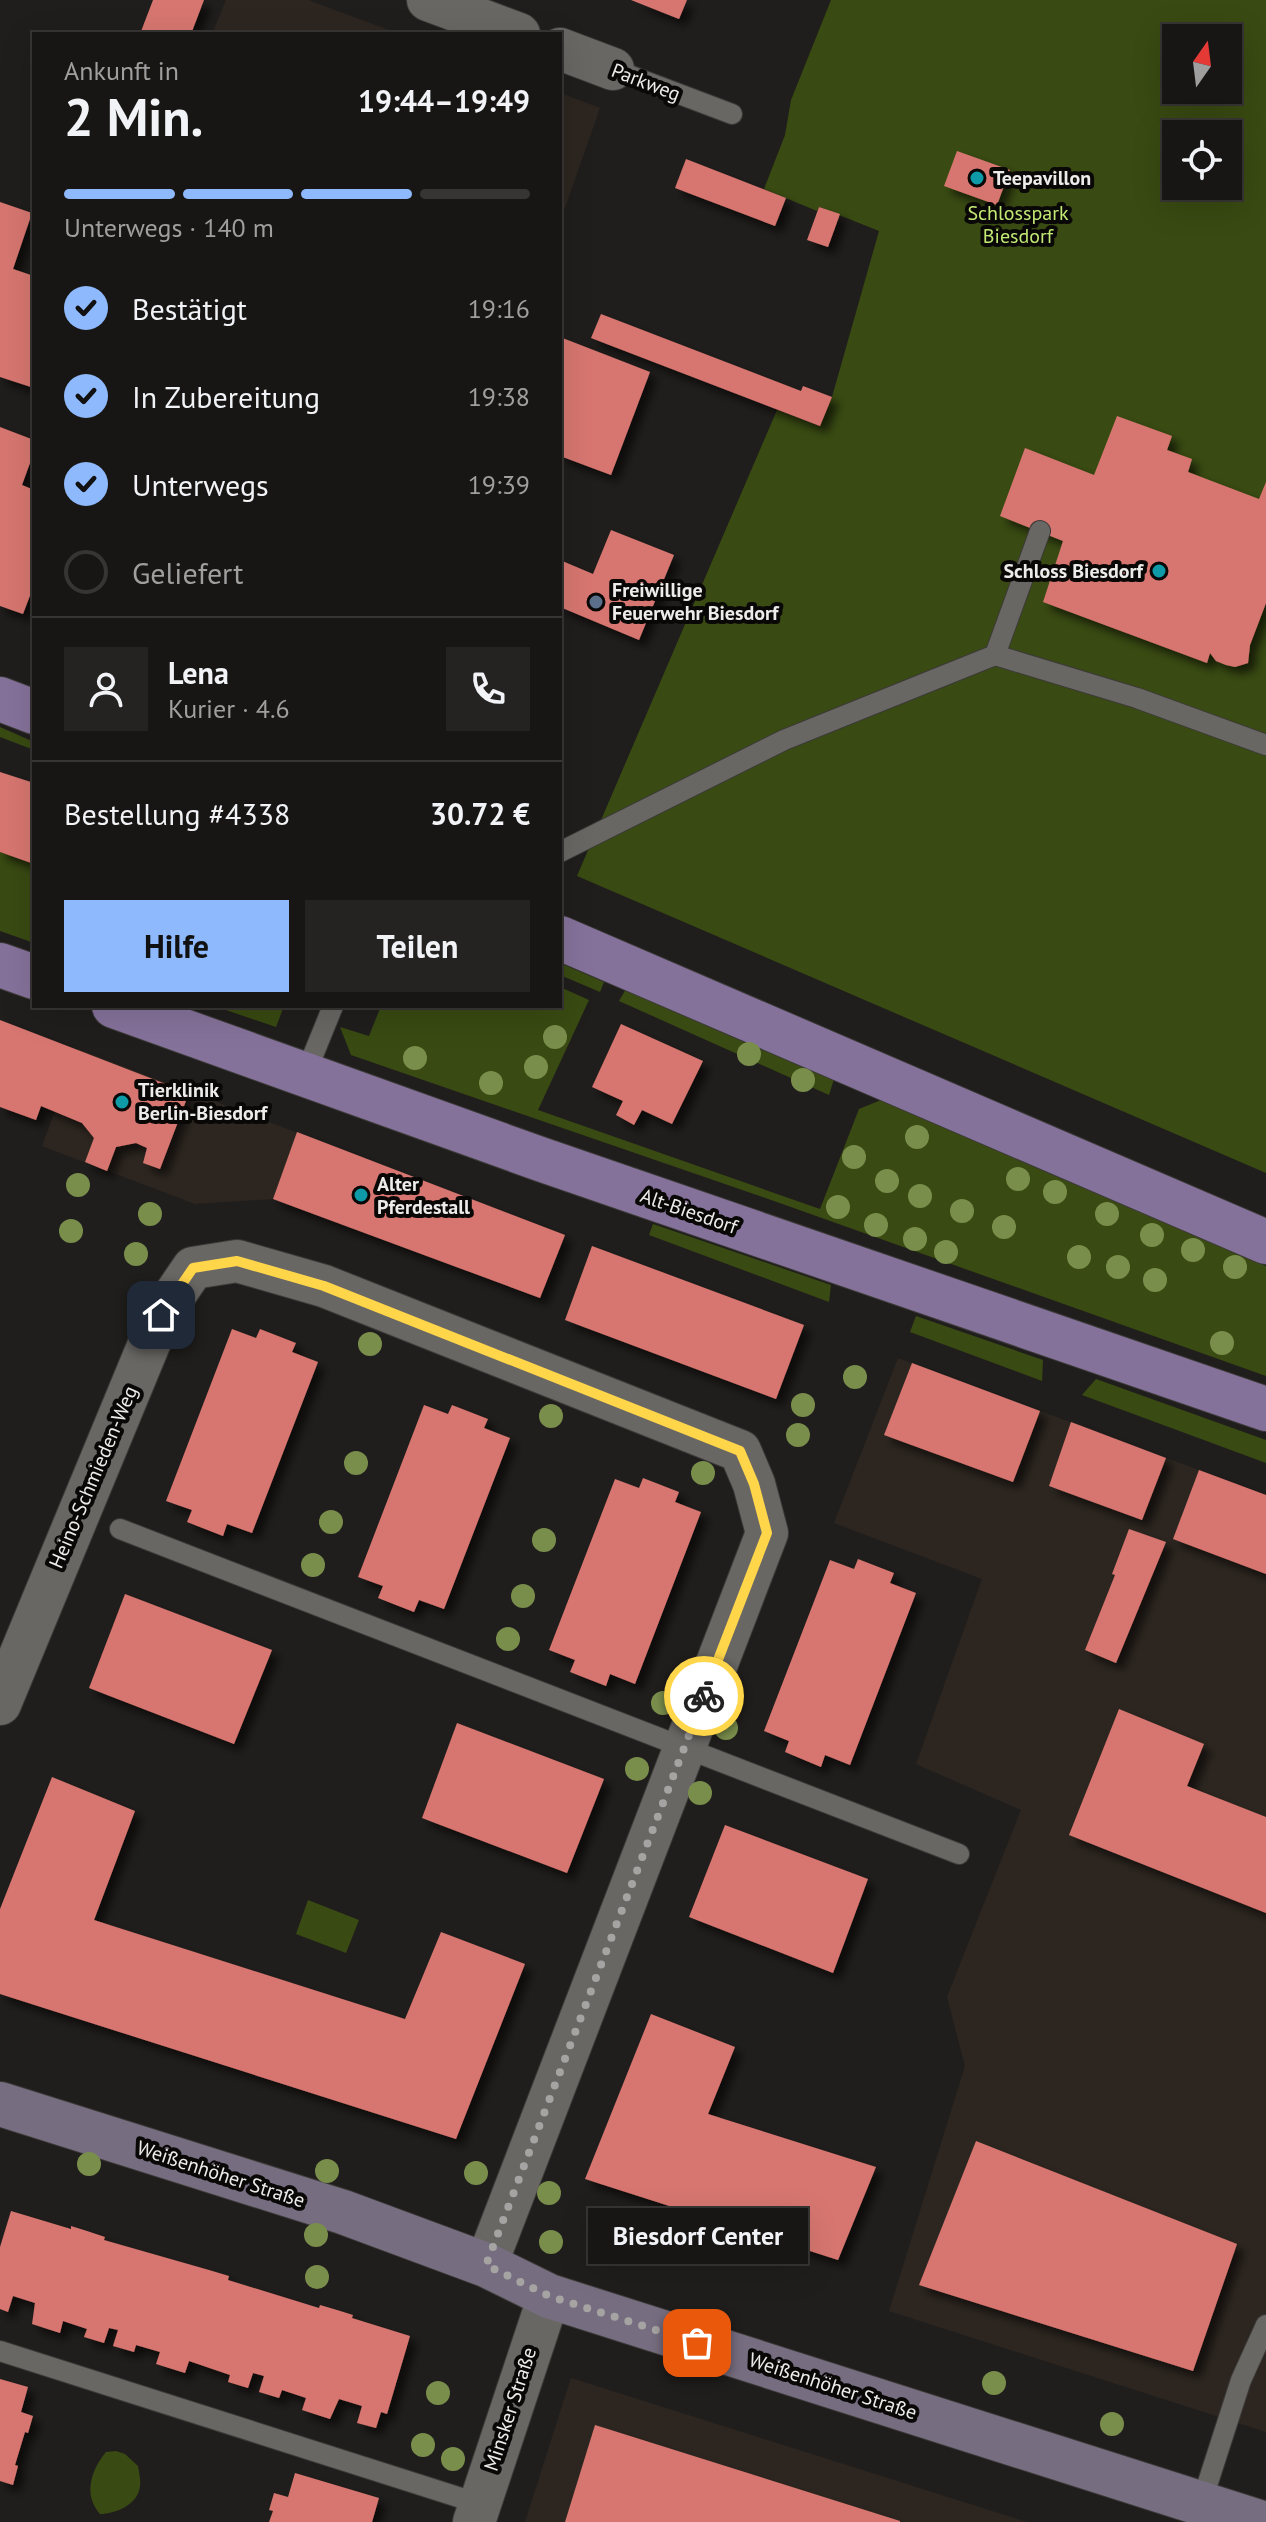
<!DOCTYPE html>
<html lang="de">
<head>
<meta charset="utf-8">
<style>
	body { margin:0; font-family:"PT Sans",sans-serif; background:#252322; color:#f1f3f6; height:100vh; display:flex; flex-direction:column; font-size:30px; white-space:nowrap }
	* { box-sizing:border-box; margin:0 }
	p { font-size:26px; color:#9f9fa0 }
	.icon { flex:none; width:44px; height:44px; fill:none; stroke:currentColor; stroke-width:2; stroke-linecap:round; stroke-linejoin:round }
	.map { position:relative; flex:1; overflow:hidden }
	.sheet { position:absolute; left:32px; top:32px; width:530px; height:976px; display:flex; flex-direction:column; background:#181615; border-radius:0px; box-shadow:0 8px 32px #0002,0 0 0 2px #363534 }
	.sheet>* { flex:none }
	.needle { width:52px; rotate:14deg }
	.tools { position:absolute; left:1162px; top:24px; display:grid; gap:16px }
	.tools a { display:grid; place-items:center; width:80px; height:80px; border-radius:0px; background:#181615; box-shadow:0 8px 32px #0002,0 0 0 2px #363534; font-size:40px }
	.pin { position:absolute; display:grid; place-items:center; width:68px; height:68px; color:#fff; margin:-34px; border-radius:16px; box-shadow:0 4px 12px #0006 }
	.courier { position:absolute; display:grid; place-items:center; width:80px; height:80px; margin:-40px; border:6px solid #ffd54a; border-radius:50%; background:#fff; color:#222; box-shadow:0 2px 10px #0007 }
	.bubble { position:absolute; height:56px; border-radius:0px; background:#181615; box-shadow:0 8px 32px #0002,0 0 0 2px #363534; font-size:26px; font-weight:700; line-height:56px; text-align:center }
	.overview em { font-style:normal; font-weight:700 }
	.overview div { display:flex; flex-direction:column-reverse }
	.overview { display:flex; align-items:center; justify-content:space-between; height:136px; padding:0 32px }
	h1 { font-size:52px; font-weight:700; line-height:60px }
	.bar { display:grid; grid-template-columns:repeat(4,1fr); gap:12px 8px; align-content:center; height:96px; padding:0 32px }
	.bar i { height:10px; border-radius:6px; background:#363534 }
	.bar .on { background:#8eb9fd }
	.bar p { grid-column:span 4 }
	.line { display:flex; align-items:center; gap:20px; padding:0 32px; border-top:2px solid #363534 }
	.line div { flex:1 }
	.round { display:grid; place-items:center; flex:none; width:84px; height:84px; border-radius:0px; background:#252322 }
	ol { padding:0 32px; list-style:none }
	li { display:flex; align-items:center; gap:24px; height:88px }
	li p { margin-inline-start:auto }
	li .icon { padding:8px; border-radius:50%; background:#8eb9fd; color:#111; stroke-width:4 }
	li:last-child { color:#9f9fa0 }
	li i { width:44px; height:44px; border:4px solid #363534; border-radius:50% }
	.cta { display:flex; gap:16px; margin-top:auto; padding:16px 32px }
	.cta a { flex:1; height:92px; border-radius:0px; background:#8eb9fd; color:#111; font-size:32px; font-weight:700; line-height:92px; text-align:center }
	.cta a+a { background:#252322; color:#f1f3f6 }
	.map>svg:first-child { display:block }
	.built { fill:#2d2620 }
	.green { fill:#394a12; fill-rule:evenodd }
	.building { fill:#d7766f; filter:url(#shadow) }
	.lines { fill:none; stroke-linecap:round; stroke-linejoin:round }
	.lane-casing { stroke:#3c3a38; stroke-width:22 }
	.street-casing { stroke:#3c3a38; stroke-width:44 }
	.secondary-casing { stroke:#3c3a38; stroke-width:46 }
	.primary-casing { stroke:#3c3a38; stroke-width:46 }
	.lane { stroke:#696764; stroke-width:20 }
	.street { stroke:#696764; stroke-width:42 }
	.secondary { stroke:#776d80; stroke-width:44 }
	.primary { stroke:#85729b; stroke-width:44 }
	.tree { fill:#7a8e4c }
	.done { stroke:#a6a4a3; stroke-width:8; stroke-dasharray:0 14.4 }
	.route { stroke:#ffd54a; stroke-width:10 }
	.culture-dot { fill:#0f9aa8; stroke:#090807; stroke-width:3 }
	.service-dot { fill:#5c6f8a; stroke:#090807; stroke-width:3 }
	.labels { text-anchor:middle; stroke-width:8; stroke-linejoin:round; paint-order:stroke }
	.street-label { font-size:20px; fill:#eeeceb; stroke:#090807 }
	.poi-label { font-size:20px; font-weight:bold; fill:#eeeceb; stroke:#090807; text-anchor:start }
	.park-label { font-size:20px; fill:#c3ea74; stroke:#090807 }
</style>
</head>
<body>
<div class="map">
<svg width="1266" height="2522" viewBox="0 0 1266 2522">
	<defs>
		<filter id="shadow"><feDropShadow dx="7" dy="7" stdDeviation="4" flood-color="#0009"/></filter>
	</defs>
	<rect width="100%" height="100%" fill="#201e1c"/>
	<!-- built -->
	<g class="built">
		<path d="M226,0h82l92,34h-188z"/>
		<path d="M560,93l40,15 -40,114z"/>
		<path d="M78,1049l487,186 -25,63 -267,-99 -78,5 -153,-58z"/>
		<path d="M898,1358l368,137v937l-377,-121 76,-245 -18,-69 74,-187 -105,-46 66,-185 -148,-56z"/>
		<path d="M571,2378l456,144h-502z"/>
	</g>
	<!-- green -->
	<g class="green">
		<path d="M831,0h435v1173l-689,-297 200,-466 43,16 12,-29 47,-166 -60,-24 -2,4 -53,-22 21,-54 6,-35zM1176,38h52v52h-52zM1176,134h52v52h-52z"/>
		<path d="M0,727l34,15v8l-34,-13z"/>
		<path d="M0,852l34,12v79l-34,-12z"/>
		<path d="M560,963l44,19 -4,10 -40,-17z"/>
		<path d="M560,987l29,13 -51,110 282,99 39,-100 22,-9 385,166v110l-492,-175 -423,-146 -11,-28 29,9 12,-30h179z"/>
		<path d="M626,989l208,90 -5,16 -210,-94z"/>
		<path d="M214,1006h70l-8,21z"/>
		<path d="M653,1224l178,61 -2,17 -180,-67z"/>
		<path d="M916,1316l127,44 -1,21 -132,-49z"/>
		<path d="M1096,1379l170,61v23l-184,-68z"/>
		<path d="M308,1900l51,20 -13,33 -50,-19z"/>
		<path d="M116,2451l9,3 13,12c1,7 3,14 2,20 -2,19 -25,28 -40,28 -17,-19 -9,-44 6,-62z"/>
	</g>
	<!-- building -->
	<g class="building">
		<path d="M153,0h51l-13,34h-51z"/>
		<path d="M631,0h56l-8,19z"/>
		<path d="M957,151l53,19 -13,35 -53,-19z"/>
		<path d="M686,159l100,39 -11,28 -100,-38z"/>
		<path d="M0,202l32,11 -19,56 21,7v112l-34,-11z"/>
		<path d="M819,207l21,7 -12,33 -21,-7z"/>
		<path d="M601,314l200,77 2,-5 29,11 -12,29 -229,-88z"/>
		<path d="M560,337l90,35 -39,103 -51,-19z"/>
		<path d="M1117,416l55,20 -5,14 25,9 -4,13 71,27 7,-17v121l-16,42 -2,18 -13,4 -9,-2 -10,-4 -6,-8 -3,10 -164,-61 20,-61 -63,-25 25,-68 69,27z"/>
		<path d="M0,427l34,13v12l-12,33 12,5v95l-11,29 -23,-8z"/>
		<path d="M611,530l63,25 -35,85 -79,-33v-47l33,14z"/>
		<path d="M0,772l34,11v81l-34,-12z"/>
		<path d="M0,1020l189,73 -29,76 -17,-6 4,-15 -11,-5 -20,4 -9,24 -22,-9 9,-24 -12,-15 -41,-17 -5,14 -36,-13z"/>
		<path d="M621,1024l82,37 -31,63 -30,-14 -8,15 -18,-10 7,-14 -31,-14z"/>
		<path d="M297,1132l268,103 -25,63 -267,-99z"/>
		<path d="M592,1246l212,79 -28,74 -211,-79z"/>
		<path d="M232,1329l24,9 4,-9 36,14 -4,9 26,10 -66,171 -25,-9 -4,12 -36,-14 5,-12 -26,-9z"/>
		<path d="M912,1363l128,48 -27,71 -129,-47z"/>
		<path d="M424,1405l24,9 4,-9 36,14 -4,9 26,10 -66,171 -25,-9 -5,12 -36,-14 5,-12 -25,-9z"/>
		<path d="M1071,1422l95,36 -24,62 -93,-34z"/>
		<path d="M1199,1470l67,25v79l-93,-35z"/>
		<path d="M643,1478l36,14 -4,10 26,10 -66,172 -25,-10 -4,12 -36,-14 5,-12 -26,-10 66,-171 24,9z"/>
		<path d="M1129,1529l37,13 -50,121 -31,-13 30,-75 -3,-1z"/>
		<path d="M858,1559l36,14 -4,10 26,10 -66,172 -25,-10 -4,12 -36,-15 4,-11 -25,-10 66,-171 24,9z"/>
		<path d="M125,1594l147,56 -38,94 -145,-56z"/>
		<path d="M1119,1709l85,35 -17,42 79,31v96l-197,-78z"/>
		<path d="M457,1723l147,56 -37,94 -145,-55z"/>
		<path d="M52,1777l83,34 -41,109 311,99 36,-87 84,32 -69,175 -456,-145v-85z"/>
		<path d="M725,1825l143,54 -35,94 -144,-56z"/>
		<path d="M651,2014l84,33 -27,67 168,53 -38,93 -253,-81z"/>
		<path d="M976,2141l261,103 -44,127 -274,-86z"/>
		<path d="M11,2211l60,18v-3l16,5 18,6 -1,3 105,30 20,6 -1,4 91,28 1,-3 17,5 16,5 -1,3 58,18 -23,78 -6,-2 -5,16 -19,-5 5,-17 -23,-7 -9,20 -28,-9 4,-12 -24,-8 -3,8 -20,-6 5,-16 -11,-3 -5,15 -20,-6 2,-7 -41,-14 -4,12 -29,-9 4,-12 -24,-7 -2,7 -21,-6 5,-16 -9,-2 -5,15 -20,-6 3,-8 -24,-8 -3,12 -28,-9 3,-21 -22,-7 -5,16 -8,-3v-62z"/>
		<path d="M0,2379l28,8 -7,25 12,4 -5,17 -3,-1 -10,33 3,1 -5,19 -13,-4z"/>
		<path d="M595,2425l305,96v1h-335z"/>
		<path d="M295,2473l84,25 -7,24h-103l4,-11 -4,-1 5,-17 14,4z"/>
	</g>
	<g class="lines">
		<defs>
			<g id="lane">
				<path d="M613,69l119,45"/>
				<path d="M995,655l45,-124"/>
				<path d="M560,852l224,-112 211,-85 142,43 129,47"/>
				<path d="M305,1075l28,-69"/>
				<path d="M120,1529l839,325"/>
				<path d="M0,2351l480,153"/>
				<path d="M1201,2504l40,-124 25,-55"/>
			</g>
			<g id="street">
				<path d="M428,0l91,34"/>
				<path d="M560,49l53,20"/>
				<path d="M0,1704l161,-389 32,-47 44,-7 87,25 416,165 14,33 13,49 -281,732"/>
				<path d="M474,2522l75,-226"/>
			</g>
			<path id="secondary" d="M0,2104l343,108 143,53 63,31 710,226"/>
			<g id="primary">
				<path d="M0,699l34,13"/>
				<path d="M560,938l706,304"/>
				<path d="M0,965l34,12"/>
				<path d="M114,1006l426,153 726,250"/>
			</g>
		</defs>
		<!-- lane casing -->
		<use href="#lane" class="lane-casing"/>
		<!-- street casing -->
		<use href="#street" class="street-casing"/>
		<!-- secondary casing -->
		<use href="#secondary" class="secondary-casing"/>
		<!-- primary casing -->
		<use href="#primary" class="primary-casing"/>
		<!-- lane -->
		<use href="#lane" class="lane"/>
		<!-- street -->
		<use href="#street" class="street"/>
		<!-- secondary -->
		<use href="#secondary" class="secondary"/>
		<!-- primary -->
		<use href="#primary" class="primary"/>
	</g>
	<!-- trees -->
	<g class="tree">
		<circle cx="555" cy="1037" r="12"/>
		<circle cx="749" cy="1054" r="12"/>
		<circle cx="415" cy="1058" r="12"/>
		<circle cx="536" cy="1067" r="12"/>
		<circle cx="803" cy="1080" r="12"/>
		<circle cx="491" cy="1083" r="12"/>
		<circle cx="917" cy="1137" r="12"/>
		<circle cx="854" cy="1157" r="12"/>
		<circle cx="1018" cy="1179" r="12"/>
		<circle cx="887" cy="1181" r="12"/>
		<circle cx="78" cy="1185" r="12"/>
		<circle cx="1055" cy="1192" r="12"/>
		<circle cx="920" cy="1196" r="12"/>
		<circle cx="838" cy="1207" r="12"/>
		<circle cx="962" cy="1211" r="12"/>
		<circle cx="150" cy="1214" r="12"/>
		<circle cx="1107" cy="1214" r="12"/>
		<circle cx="876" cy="1225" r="12"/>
		<circle cx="1004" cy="1227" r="12"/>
		<circle cx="71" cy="1231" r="12"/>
		<circle cx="1152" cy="1235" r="12"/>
		<circle cx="915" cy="1239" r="12"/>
		<circle cx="1193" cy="1250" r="12"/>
		<circle cx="946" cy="1252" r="12"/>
		<circle cx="136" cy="1254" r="12"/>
		<circle cx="1079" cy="1257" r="12"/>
		<circle cx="1118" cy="1267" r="12"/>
		<circle cx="1235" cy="1267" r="12"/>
		<circle cx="1155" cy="1280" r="12"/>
		<circle cx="1222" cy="1343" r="12"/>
		<circle cx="370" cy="1344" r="12"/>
		<circle cx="855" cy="1377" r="12"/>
		<circle cx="803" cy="1405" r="12"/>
		<circle cx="551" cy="1416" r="12"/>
		<circle cx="798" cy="1435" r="12"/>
		<circle cx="356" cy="1463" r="12"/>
		<circle cx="703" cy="1473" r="12"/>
		<circle cx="331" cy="1522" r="12"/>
		<circle cx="544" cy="1540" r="12"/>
		<circle cx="313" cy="1565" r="12"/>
		<circle cx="523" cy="1596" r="12"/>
		<circle cx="508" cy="1639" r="12"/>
		<circle cx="663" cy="1703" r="12"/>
		<circle cx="726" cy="1728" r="12"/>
		<circle cx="637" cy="1769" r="12"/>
		<circle cx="700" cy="1793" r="12"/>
		<circle cx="89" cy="2164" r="12"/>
		<circle cx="327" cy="2171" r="12"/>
		<circle cx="476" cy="2173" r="12"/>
		<circle cx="549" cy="2193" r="12"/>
		<circle cx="316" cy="2235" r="12"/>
		<circle cx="551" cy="2242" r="12"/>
		<circle cx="317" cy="2277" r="12"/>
		<circle cx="994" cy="2383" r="12"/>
		<circle cx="438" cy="2393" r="12"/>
		<circle cx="1112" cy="2424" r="12"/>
		<circle cx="423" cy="2445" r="12"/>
		<circle cx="453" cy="2459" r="12"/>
	</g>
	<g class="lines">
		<!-- done -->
		<path class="done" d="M697,2343l-148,-47 -63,-31 218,-569"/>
		<!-- route -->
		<path class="route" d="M161,1315l32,-47 44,-7 87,25 416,165 14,33 13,49 -63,163"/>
	</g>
	<!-- markers -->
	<g class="culture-dot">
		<circle cx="977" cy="178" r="8"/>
		<circle cx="1159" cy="571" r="8"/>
		<circle cx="122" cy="1102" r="8"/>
		<circle cx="361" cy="1195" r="8"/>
	</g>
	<circle class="service-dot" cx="596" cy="602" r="8"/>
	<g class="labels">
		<!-- street labels -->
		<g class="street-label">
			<text transform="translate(646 82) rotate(21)" y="7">Parkweg</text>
			<text transform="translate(689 1211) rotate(19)" y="7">Alt-Biesdorf</text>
			<text transform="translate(93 1477) rotate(-67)" y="7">Heino-Schmieden-Weg</text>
			<text transform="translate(221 2174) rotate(18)" y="7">Weißenhöher Straße</text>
			<text transform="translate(833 2386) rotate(18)" y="7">Weißenhöher Straße</text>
			<text transform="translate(510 2409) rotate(-72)" y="7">Minsker Straße</text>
		</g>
		<!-- poi labels -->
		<g class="poi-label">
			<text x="993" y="185">Teepavillon</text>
			<text x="1143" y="578" text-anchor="end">Schloss Biesdorf</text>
			<text x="612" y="597">Freiwillige<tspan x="612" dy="23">Feuerwehr Biesdorf</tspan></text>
			<text x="138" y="1097">Tierklinik<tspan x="138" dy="23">Berlin-Biesdorf</tspan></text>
			<text x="377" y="1191">Alter<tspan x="377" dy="23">Pferdestall</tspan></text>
		</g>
		<!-- park labels -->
		<g class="park-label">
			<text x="1018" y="220">Schlosspark<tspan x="1018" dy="23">Biesdorf</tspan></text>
		</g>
	</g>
</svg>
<div class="tools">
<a><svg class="needle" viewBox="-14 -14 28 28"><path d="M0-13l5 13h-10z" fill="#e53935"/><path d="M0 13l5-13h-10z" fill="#9f9fa0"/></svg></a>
<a><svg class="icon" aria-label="locate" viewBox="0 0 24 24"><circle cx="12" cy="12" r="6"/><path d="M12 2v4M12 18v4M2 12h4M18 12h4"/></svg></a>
</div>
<div class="pin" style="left:697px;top:2343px;background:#ea580c"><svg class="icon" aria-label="bag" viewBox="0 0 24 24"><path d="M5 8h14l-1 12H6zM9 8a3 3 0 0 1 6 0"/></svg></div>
<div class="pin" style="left:161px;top:1315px;background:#1f2937"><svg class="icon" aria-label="home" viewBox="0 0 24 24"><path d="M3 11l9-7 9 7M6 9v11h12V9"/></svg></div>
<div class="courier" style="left:704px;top:1696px"><svg class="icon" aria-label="bike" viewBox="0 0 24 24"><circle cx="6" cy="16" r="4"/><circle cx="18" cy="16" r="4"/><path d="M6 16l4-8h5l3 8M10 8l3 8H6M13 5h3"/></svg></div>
<div class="bubble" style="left:588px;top:2208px;width:220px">Biesdorf Center</div>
<section class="sheet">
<div class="overview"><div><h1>2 Min.</h1><p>Ankunft in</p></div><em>19:44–19:49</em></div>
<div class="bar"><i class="on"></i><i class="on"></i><i class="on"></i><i></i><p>Unterwegs · 140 m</p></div>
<ol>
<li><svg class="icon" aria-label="check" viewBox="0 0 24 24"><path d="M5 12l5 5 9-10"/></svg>Bestätigt<p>19:16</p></li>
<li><svg class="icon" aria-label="check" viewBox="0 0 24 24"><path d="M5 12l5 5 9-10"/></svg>In Zubereitung<p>19:38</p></li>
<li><svg class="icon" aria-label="check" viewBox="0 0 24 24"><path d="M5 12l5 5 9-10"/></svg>Unterwegs<p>19:39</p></li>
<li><i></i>Geliefert</li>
</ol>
<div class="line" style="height:144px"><a class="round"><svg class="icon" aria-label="person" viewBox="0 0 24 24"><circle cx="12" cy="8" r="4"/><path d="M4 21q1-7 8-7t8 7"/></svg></a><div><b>Lena</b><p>Kurier · 4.6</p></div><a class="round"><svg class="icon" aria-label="phone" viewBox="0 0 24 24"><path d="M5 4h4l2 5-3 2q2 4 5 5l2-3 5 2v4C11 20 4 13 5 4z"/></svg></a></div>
<div class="line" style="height:104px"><div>Bestellung #4338</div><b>30.72 €</b></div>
<div class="cta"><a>Hilfe</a><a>Teilen</a></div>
</section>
</div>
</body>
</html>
